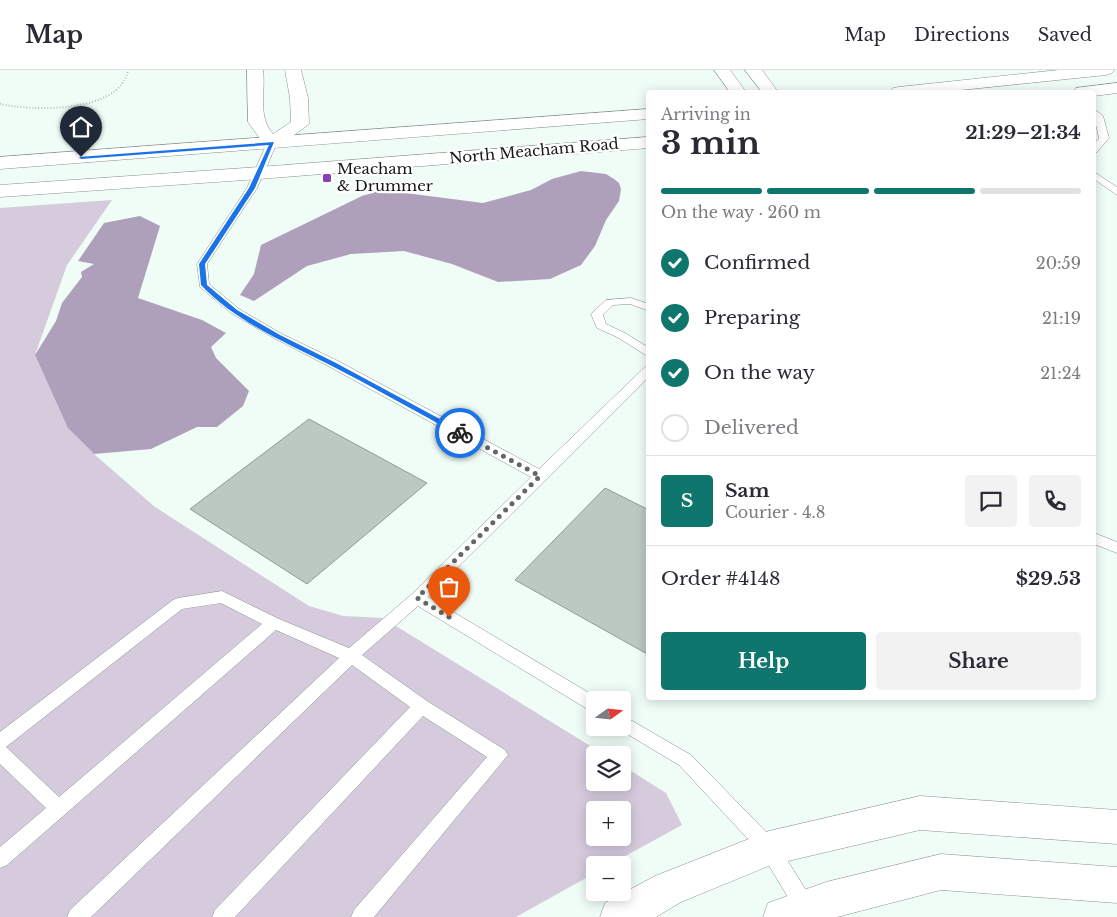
<!DOCTYPE html>
<html lang="en">
<head>
<meta charset="utf-8">
<style>
	body { margin:0; font-family:"Libre Baskerville",serif; background:#f2f2f3; color:#2b2b33; height:100vh; display:flex; flex-direction:column; font-size:19px; white-space:nowrap }
	* { box-sizing:border-box; margin:0 }
	p { font-size:16px; color:#7c7c81 }
	.icon { flex:none; width:28px; height:28px; fill:none; stroke:currentColor; stroke-width:2; stroke-linecap:round; stroke-linejoin:round }
	.map { position:relative; flex:1; overflow:hidden }
	.panel { position:absolute; left:646px; top:20px; width:450px; height:610px; display:flex; flex-direction:column; background:#fff; border-radius:5px; box-shadow:0 2px 12px #0003 }
	.panel>* { flex:none }
	.needle { width:32px; rotate:75deg }
	.controls { position:absolute; left:586px; top:621px; display:grid; gap:10px }
	.controls a { display:grid; place-items:center; width:45px; height:45px; border-radius:5px; background:#fff; box-shadow:0 2px 12px #0003; font-size:25px }
	.pin { position:absolute; display:grid; place-items:center; width:42px; height:42px; color:#fff; margin:-51px -21px; border-radius:50% 50% 50% 0; rotate:-45deg; box-shadow:0 0 5px #0007 }
	.pin .icon { rotate:45deg }
	.courier { position:absolute; display:grid; place-items:center; width:50px; height:50px; margin:-25px; border:4px solid #1a73e8; border-radius:50%; background:#fff; color:#222; box-shadow:0 1px 6px #0007 }
	.headline em { font-style:normal; font-weight:700 }
	.headline div { display:flex; flex-direction:column-reverse }
	.headline { display:flex; align-items:center; justify-content:space-between; height:85px; padding:0 15px }
	h1 { font-size:32px; font-weight:700; line-height:38px }
	.bar { display:grid; grid-template-columns:repeat(4,1fr); gap:8px 5px; align-content:center; height:60px; padding:0 15px }
	.bar i { height:6px; border-radius:4px; background:#e1e1e2 }
	.bar .active { background:#0f766e }
	.bar p { grid-column:span 4 }
	.line { display:flex; align-items:center; gap:12px; padding:0 15px; border-top:1px solid #e1e1e2 }
	.line div { flex:1 }
	.round { display:grid; place-items:center; flex:none; width:52px; height:52px; border-radius:5px; background:#f2f2f3 }
	ol { padding:0 15px; list-style:none }
	li { display:flex; align-items:center; gap:15px; height:55px }
	li p { margin-inline-start:auto }
	li .icon { padding:5px; border-radius:50%; background:#0f766e; color:#fff; stroke-width:4 }
	li:last-child { color:#7c7c81 }
	li i { width:28px; height:28px; border:2px solid #e1e1e2; border-radius:50% }
	.primary-button { display:flex; gap:10px; margin-top:auto; padding:10px 15px }
	.primary-button a { flex:1; height:58px; border-radius:5px; background:#0f766e; color:#fff; font-size:20px; font-weight:700; line-height:58px; text-align:center }
	.primary-button a+a { background:#f2f2f3; color:#2b2b33 }
	header { display:flex; align-items:center; gap:30px; box-sizing:border-box; height:70px; padding:0 25px; background:#fff; border-bottom:1px solid #e1e1e2 }
	header strong { font-size:24px }
	nav { display:flex; gap:28px; margin-inline-start:auto; font-size:18px }
	.map>svg:first-child { display:block }
	.green { fill:#d5cbdd; fill-rule:evenodd }
	.water { fill:#ae9fba }
	.building { fill:#bcc8c2; stroke:#8f9b95 }
	.lines { fill:none; stroke-linecap:round; stroke-linejoin:round }
	.lane-casing { stroke:#87928c; stroke-width:1 }
	.street-casing { stroke:#87928c; stroke-width:1 }
	.secondary-casing { stroke:#87928c; stroke-width:1 }
	.path { stroke:#7b837f; stroke-width:2; stroke-dasharray:0.5 2.5; stroke-linecap:butt }
	.lane { fill:#fff; fill-rule:evenodd }
	.street { fill:#fff; fill-rule:evenodd }
	.secondary { fill:#fff; fill-rule:evenodd }
	.route { fill:#1a73e8 }
	.done { stroke:#626865; stroke-width:5; stroke-dasharray:0 9 }
	.poi-dot { fill:#8941b4; stroke:#fff; stroke-width:2 }
	.labels { text-anchor:middle; stroke-width:4.5; stroke-linejoin:round; paint-order:stroke }
	.far-street-label { font-size:15px; fill:#151917; stroke:#fff }
	.far-poi-label { font-size:15px; fill:#151917; stroke:#fff; text-anchor:start }
</style>
</head>
<body>
<header>
<strong>Map</strong>
<nav><a>Map</a><a>Directions</a><a>Saved</a></nav>
</header>
<div class="map">
<svg width="1117" height="847" viewBox="0 0 1117 847">
	<rect width="100%" height="100%" fill="#f0fcf6"/>
	<!-- green -->
	<path class="green" d="M112,130l-45,65 -32,90 24,52 15,27 20,20 61,53 154,99 34,10 40,2 222,137h-10v27h27l1,-16 43,27 16,32 -73,40h-14v8l-79,44h-516v-709zM595,740h27v28h-27z"/>
	<!-- water -->
	<g class="water">
		<path d="M581,101l25,3 8,5 5,4 2,6 -2,12 -13,19 -11,26 -14,19 -31,14 -52,3 -46,-18 -48,-13 -53,3 -44,12 -53,35 -14,-6 14,-21 7,-29 101,-49 20,-6 101,13 48,-13 21,-11z"/>
		<path d="M140,146l20,10 -22,72 64,22 24,13 -15,14 5,11 33,33 -6,15 -26,21h-20l-46,22 -57,5 -26,-26 -33,-73 21,-34 6,-18 20,-26 -1,-5 13,-8 -16,-3 26,-38z"/>
	</g>
	<!-- building -->
	<g class="building">
		<path d="M309,349l118,64 -120,101 -117,-75z"/>
		<path d="M605,418l44,22v145l-134,-75z"/>
	</g>
	<g class="lines">
		<defs>
			<g id="lane">
				<path d="M1094,39l9,7 6,22 -12,14 -3,1v-9l5,-6 -5,-22z"/>
				<path d="M272,70l5,3 -20,45 -50,76 2,20 30,25 43,25 56,27 201,108 106,-102 4,-1v11l-221,220 173,103h-6v12l-6,-2 -171,-104 -56,49 65,46 78,49 3,5 -134,162h-23l3,-7 133,-153 -64,-41 -188,201h-23l3,-7 195,-203 -58,-42 -261,252h-24l3,-7 269,-252 -63,-28 -269,235 -7,3v-21l46,-39 -46,-44v-32l173,-132 5,-2 44,-7 57,28 70,29 63,-54 119,-117 -201,-110 -56,-29 -43,-25 -31,-26 -3,-23 50,-76 20,-45zM221,533l41,21 -203,173 -53,-50 176,-138z"/>
				<path d="M1094,102l23,15v8l-23,-16z"/>
				<path d="M631,228l18,6v7l-19,-7 -17,1 -10,10 3,9 19,9 24,15v9l-32,-20 -20,-9 -6,-14 15,-14z"/>
				<path d="M1094,463l23,9v11l-23,-9z"/>
				<path d="M622,645l69,40 85,87 36,58 3,7 -3,7 -7,2 -7,-2 -36,-60 -83,-89 -62,-37h5z"/>
			</g>
			<g id="street">
				<path d="M247,0h16c3,22 -6,46 10,64l18,-12 -1,-24 -5,-28h16l7,28 1,26 -31,23 -6,1 -6,-1 -18,-25z"/>
				<path d="M714,0h16l16,22h-16z"/>
				<path d="M745,0h17l16,22h-16z"/>
				<path d="M920,726l197,14v34l-197,-14 -149,35 -90,37 -25,15h-56l5,-14 50,-27 114,-45z"/>
				<path d="M941,784l176,13v36l-176,-13 -104,27h-74l5,-14 58,-21z"/>
			</g>
			<g id="secondary">
				<path d="M1059,0h55l-2,3 -6,2 -164,17h-51l2,-4 6,-1z"/>
				<path d="M1117,13v10l-23,3v-4h-20l2,-4z"/>
				<path d="M649,39v10l-649,50v-12z"/>
				<path d="M649,67v11l-390,31 -259,18v-12l259,-18z"/>
			</g>
		</defs>
		<!-- lane casing -->
		<use href="#lane" class="lane-casing"/>
		<!-- street casing -->
		<use href="#street" class="street-casing"/>
		<!-- secondary casing -->
		<use href="#secondary" class="secondary-casing"/>
		<!-- path -->
		<path class="path" d="M0,34c32,7 120,10 128,-34"/>
		<!-- lane -->
		<use href="#lane" class="lane"/>
		<!-- street -->
		<use href="#street" class="street"/>
		<!-- secondary -->
		<use href="#secondary" class="secondary"/>
	</g>
	<!-- route -->
	<path class="route" d="M274,72l-19,46 -50,76 2,21 30,25 43,25 56,28 126,68v3h-5c-42,-23 -84,-47 -127,-69 -45,-23 -94,-43 -129,-80l-2,-21 50,-76 20,-43 -188,14 -2,-2z"/>
	<g class="lines">
		<!-- done -->
		<path class="done" d="M449,547l-32,-19 123,-122 -80,-43"/>
	</g>
	<!-- markers -->
	<rect class="poi-dot" x="322" y="103" width="10" height="10" rx="2.5"/>
	<g class="labels">
		<!-- far-street labels -->
		<g class="far-street-label">
			<text transform="translate(534 81) rotate(-5)" y="5">North Meacham Road</text>
		</g>
		<!-- far-poi labels -->
		<g class="far-poi-label">
			<text x="337" y="104">Meacham<tspan x="337" dy="17">&amp; Drummer</tspan></text>
		</g>
	</g>
</svg>
<div class="controls">
<a><svg class="needle" viewBox="-14 -14 28 28"><path d="M0-13l5 13h-10z" fill="#e53935"/><path d="M0 13l5-13h-10z" fill="#7c7c81"/></svg></a>
<a><svg class="icon" aria-label="layers" viewBox="0 0 24 24"><path d="M12 4l9 5-9 5-9-5zM3 14l9 5 9-5"/></svg></a>
<a>+</a>
<a>−</a>
</div>
<div class="pin" style="left:449px;top:547px;background:#ea580c"><svg class="icon" aria-label="bag" viewBox="0 0 24 24"><path d="M5 8h14l-1 12H6zM9 8a3 3 0 0 1 6 0"/></svg></div>
<div class="pin" style="left:81px;top:87px;background:#1f2937"><svg class="icon" aria-label="home" viewBox="0 0 24 24"><path d="M3 11l9-7 9 7M6 9v11h12V9"/></svg></div>
<div class="courier" style="left:460px;top:363px"><svg class="icon" aria-label="bike" viewBox="0 0 24 24"><circle cx="6" cy="16" r="4"/><circle cx="18" cy="16" r="4"/><path d="M6 16l4-8h5l3 8M10 8l3 8H6M13 5h3"/></svg></div>
<section class="panel">
<div class="headline"><div><h1>3 min</h1><p>Arriving in</p></div><em>21:29–21:34</em></div>
<div class="bar"><i class="active"></i><i class="active"></i><i class="active"></i><i></i><p>On the way · 260 m</p></div>
<ol>
<li><svg class="icon" aria-label="check" viewBox="0 0 24 24"><path d="M5 12l5 5 9-10"/></svg>Confirmed<p>20:59</p></li>
<li><svg class="icon" aria-label="check" viewBox="0 0 24 24"><path d="M5 12l5 5 9-10"/></svg>Preparing<p>21:19</p></li>
<li><svg class="icon" aria-label="check" viewBox="0 0 24 24"><path d="M5 12l5 5 9-10"/></svg>On the way<p>21:24</p></li>
<li><i></i>Delivered</li>
</ol>
<div class="line" style="height:90px"><b class="round" style="background:#0f766e;color:#fff">S</b><div><b>Sam</b><p>Courier · 4.8</p></div><a class="round"><svg class="icon" aria-label="chat" viewBox="0 0 24 24"><path d="M4 5h16v11H9l-5 4z"/></svg></a><a class="round"><svg class="icon" aria-label="phone" viewBox="0 0 24 24"><path d="M5 4h4l2 5-3 2q2 4 5 5l2-3 5 2v4C11 20 4 13 5 4z"/></svg></a></div>
<div class="line" style="height:65px"><div>Order #4148</div><b>$29.53</b></div>
<div class="primary-button"><a>Help</a><a>Share</a></div>
</section>
</div>
</body>
</html>
